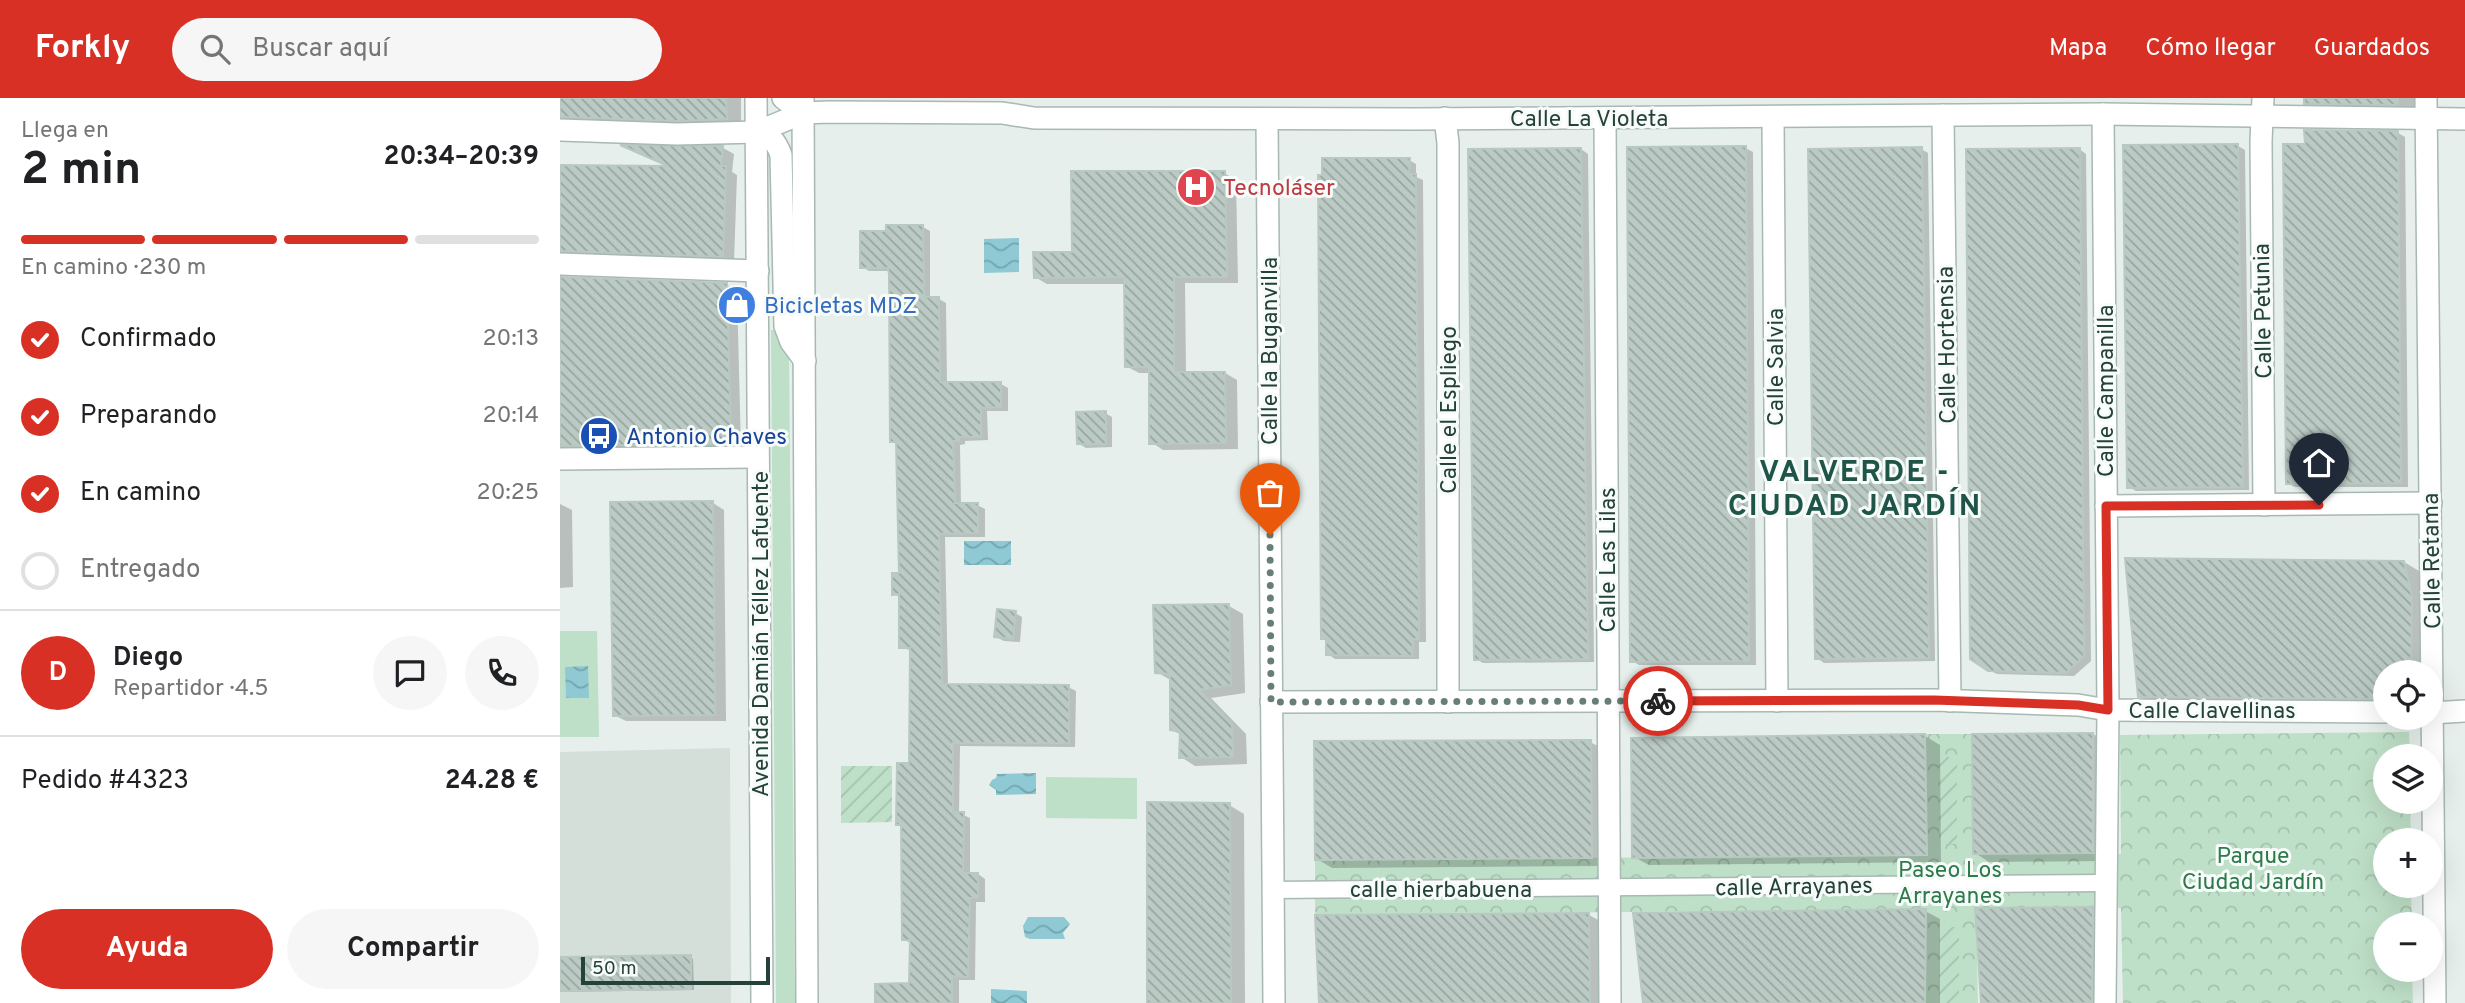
<!DOCTYPE html>
<html lang="es">
<head>
<meta charset="utf-8">
<style>
	body { margin:0; font-family:Overpass,sans-serif; background:#f6f6f6; color:#202124; height:100vh; display:flex; flex-direction:column; font-size:26px; white-space:nowrap }
	* { box-sizing:border-box; margin:0 }
	p { font-size:23px; color:#757577 }
	.icon { flex:none; width:38px; height:38px; fill:none; stroke:currentColor; stroke-width:2; stroke-linecap:round; stroke-linejoin:round }
	.map { position:relative; flex:1; overflow:hidden }
	.panel { display:flex; flex-direction:column; background:#fff; width:560px }
	.panel>* { flex:none }
	.fabs { position:absolute; left:1813px; top:562px; display:grid; gap:14px }
	.fabs a { display:grid; place-items:center; width:70px; height:70px; border-radius:50%; background:#fff; box-shadow:0 7px 28px #0002; font-size:35px }
	.scale { position:absolute; left:21px; bottom:18px; width:189px; box-sizing:border-box; padding-left:7px; border:4px solid #24423a; border-top:0; font-size:19px; line-height:24px; white-space:nowrap; color:#24423a; -webkit-text-stroke:5px #f7fbf9; paint-order:stroke }
	.pin { position:absolute; display:grid; place-items:center; width:60px; height:60px; color:#fff; margin:-72px -30px; border-radius:50% 50% 50% 0; rotate:-45deg; box-shadow:0 0 7px #0007 }
	.pin .icon { rotate:45deg }
	.courier { position:absolute; display:grid; place-items:center; width:70px; height:70px; margin:-35px; border:5px solid #d93025; border-radius:50%; background:#fff; color:#222; box-shadow:0 2px 9px #0007 }
	.headline em { font-style:normal; font-weight:700 }
	.headline div { display:flex; flex-direction:column-reverse }
	.headline { display:flex; align-items:center; justify-content:space-between; height:119px; padding:0 21px }
	h1 { font-size:46px; font-weight:700; line-height:52px }
	.bar { display:grid; grid-template-columns:repeat(4,1fr); gap:10px 7px; align-content:center; height:84px; padding:0 21px }
	.bar i { height:9px; border-radius:5px; background:#e0e0e0 }
	.bar .active { background:#d93025 }
	.bar p { grid-column:span 4 }
	.line { display:flex; align-items:center; gap:18px; padding:0 21px; border-top:2px solid #e0e0e0 }
	.line div { flex:1 }
	.round { display:grid; place-items:center; flex:none; width:74px; height:74px; border-radius:37px; background:#f6f6f6 }
	ol { padding:0 21px; list-style:none }
	li { display:flex; align-items:center; gap:21px; height:77px }
	li p { margin-inline-start:auto }
	li .icon { padding:7px; border-radius:50%; background:#d93025; color:#fff; stroke-width:4 }
	li:last-child { color:#757577 }
	li i { width:38px; height:38px; border:4px solid #e0e0e0; border-radius:50% }
	.button { display:flex; gap:14px; margin-top:auto; padding:14px 21px }
	.button a { flex:1; height:80px; border-radius:42px; background:#d93025; color:#fff; font-size:28px; font-weight:700; line-height:80px; text-align:center }
	.button a+a { background:#f6f6f6; color:#202124 }
	header { display:flex; align-items:center; gap:42px; box-sizing:border-box; height:98px; padding:0 35px; background:#d93025; color:#fff }
	header strong { font-size:33px }
	nav { display:flex; gap:38px; margin-inline-start:auto; font-size:24px }
	.search { width:490px; height:63px; background:#f6f6f6; display:flex; align-items:center; gap:18px; box-sizing:border-box; padding:0 24px; border-radius:38px; color:#757577; font-size:26px }
	main { display:flex; flex:1; min-height:0 }
	.map>svg:first-child { display:block }
	.built { fill:#d4dfda }
	.grass { fill:#bfe0c8 }
	.park { fill:url(#park-crowns) }
	.garden { fill:url(#garden-furrows) }
	.water { fill:url(#water-waves) }
	.shadow { fill:#0003 }
	.building { fill:url(#building-back-hatch); stroke:#b8c9c2; stroke-width:2 }
	.lines { fill:none; stroke-linecap:round; stroke-linejoin:round }
	.pedestrian-casing { stroke:#a8b8b2; stroke-width:19 }
	.minor-casing { stroke:#a8b8b2; stroke-width:24 }
	.tertiary-casing { stroke:#a8b8b2; stroke-width:24 }
	.pedestrian { stroke:#fff; stroke-width:16 }
	.minor { stroke:#fff; stroke-width:21 }
	.tertiary { stroke:#fff; stroke-width:21 }
	.done { stroke:#687f78; stroke-width:7; stroke-dasharray:0 12.6 }
	.route { stroke:#d93025; stroke-width:9 }
	.labels { text-anchor:middle; stroke-width:6; stroke-linejoin:round; paint-order:stroke }
	.street-label { font-size:23px; fill:#24423a; stroke:#f7fbf9 }
	.health-label { font-size:23px; fill:#be3a42; stroke:#f7fbf9; text-anchor:start }
	.shop-label { font-size:23px; fill:#366cbe; stroke:#f7fbf9; text-anchor:start }
	.transit-label { font-size:23px; fill:#164399; stroke:#f7fbf9; text-anchor:start }
	.park-label { font-size:23px; fill:#2d7a4b; stroke:#f7fbf9 }
	.district-label { font-size:30px; font-weight:bold; letter-spacing:2px; fill:#1f5548; stroke:#f7fbf9 }
</style>
</head>
<body>
<header>
<strong>Forkly</strong>
<div class="search"><svg class="icon" aria-label="search" viewBox="0 0 24 24"><circle cx="10" cy="10" r="6"/><path d="M15 15l6 6"/></svg>Buscar aquí</div>
<nav><a>Mapa</a><a>Cómo llegar</a><a>Guardados</a></nav>
</header>
<main>
<section class="panel">
<div class="headline"><div><h1>2 min</h1><p>Llega en</p></div><em>20:34–20:39</em></div>
<div class="bar"><i class="active"></i><i class="active"></i><i class="active"></i><i></i><p>En camino · 230 m</p></div>
<ol>
<li><svg class="icon" aria-label="check" viewBox="0 0 24 24"><path d="M5 12l5 5 9-10"/></svg>Confirmado<p>20:13</p></li>
<li><svg class="icon" aria-label="check" viewBox="0 0 24 24"><path d="M5 12l5 5 9-10"/></svg>Preparando<p>20:14</p></li>
<li><svg class="icon" aria-label="check" viewBox="0 0 24 24"><path d="M5 12l5 5 9-10"/></svg>En camino<p>20:25</p></li>
<li><i></i>Entregado</li>
</ol>
<div class="line" style="height:126px"><b class="round" style="background:#d93025;color:#fff">D</b><div><b>Diego</b><p>Repartidor · 4.5</p></div><a class="round"><svg class="icon" aria-label="chat" viewBox="0 0 24 24"><path d="M4 5h16v11H9l-5 4z"/></svg></a><a class="round"><svg class="icon" aria-label="phone" viewBox="0 0 24 24"><path d="M5 4h4l2 5-3 2q2 4 5 5l2-3 5 2v4C11 20 4 13 5 4z"/></svg></a></div>
<div class="line" style="height:91px"><div>Pedido #4323</div><b>24.28 €</b></div>
<div class="button"><a>Ayuda</a><a>Compartir</a></div>
</section>
<div class="map">
<svg width="1905" height="905" viewBox="0 0 1905 905">
	<defs>
		<pattern id="park-crowns" width="20" height="18" patternUnits="userSpaceOnUse" patternTransform="scale(1.75)"><rect width="20" height="18" fill="#bfe0c8"/><path d="M2 6a3 3 0 1 1 6 0M12 15a3 3 0 1 1 6 0" fill="none" stroke="#a4c1ad"/></pattern>
		<pattern id="garden-furrows" width="10" height="10" patternUnits="userSpaceOnUse" patternTransform="scale(1.75)"><rect width="10" height="10" fill="#bfe0c8"/><path d="M-1 1l2-2M0 10L10 0M9 11l2-2" fill="none" stroke="#a4c1ad"/></pattern>
		<pattern id="water-waves" width="16" height="10" patternUnits="userSpaceOnUse" patternTransform="scale(1.75)"><rect width="16" height="10" fill="#8ec9d4"/><path d="M0 5q4-4 8 0t8 0" fill="none" stroke="#74a5ad"/></pattern>
		<pattern id="building-back-hatch" width="6" height="6" patternUnits="userSpaceOnUse" patternTransform="scale(1.75)"><rect width="6" height="6" fill="#bbcac4"/><path d="M-1 5l2 2M0 0l6 6M5-1l2 2" fill="none" stroke="#98a6a0"/></pattern>
	</defs>
	<rect width="100%" height="100%" fill="#e6efeb"/>
	<!-- built -->
	<path class="built" d="M170,650l1,255h-171v-251z"/>
	<!-- grass -->
	<g class="grass">
		<path d="M211,232h5l13,24 6,649h-19z"/>
		<path d="M0,533h37l2,106h-39z"/>
		<path d="M486,679l91,1v41l-91,-1z"/>
	</g>
	<!-- park -->
	<path class="park" d="M1849,634l1,24h-25v46h25l1,38h-26v46h26l1,38h-27v46h27l1,33h-290l-2,-95h-145l2,95h-53v-94l-610,6v-55l611,-5 -1,-121h47l1,120h148l-1,-119z"/>
	<!-- garden -->
	<g class="garden">
		<path d="M1378,659h19v87h-18z"/>
		<path d="M281,668h51v56l-51,1z"/>
		<rect x="1379" y="829" width="20" height="76"/>
	</g>
	<!-- water -->
	<g class="water">
		<path d="M459,140v34l-35,1v-34z"/>
		<rect x="404" y="443" width="47" height="24"/>
		<path d="M28,568l1,32h-23l-1,-31z"/>
		<path d="M476,675v21l-40,1v-5l-7,-5 3,-5 4,-2 1,-4z"/>
		<path d="M468,819h36l6,7 -7,9 2,6h-35l-5,-2 -2,-11z"/>
		<path d="M431,891l36,2v12h-36z"/>
	</g>
	<!-- shadow -->
	<g class="shadow">
		<path d="M0,0h181v29l-181,-7z"/>
		<path d="M1745,0h115v15l-100,-2 -14,-8z"/>
		<path d="M1838,35l7,4 3,350h-113l-8,-4 19,-337z"/>
		<path d="M1678,48l7,4 4,340 -113,1 -7,-4z"/>
		<path d="M66,49l97,1 11,6 -2,18 5,3 -3,87 -174,-1v-95l112,2z"/>
		<path d="M1185,50l8,4 3,513h-117l-7,-4z"/>
		<path d="M1021,51l7,5 6,508 -111,1 -7,-4z"/>
		<path d="M1361,51l7,4 7,508 -111,2 -7,-5z"/>
		<path d="M1519,51l7,5 5,507 -17,15 -77,-2 -8,-4z"/>
		<path d="M849,62l7,4v13l7,3 3,462h-7v17h-84l-7,-5v-13l-5,-3z"/>
		<path d="M664,75l12,7 2,103h-53l1,90h39l12,7 1,69 -75,1 -12,-8 -1,-69h-11l-13,-7v-82h-79l-12,-7 38,-23z"/>
		<path d="M363,129l7,4v68h9l7,4 1,81h54l7,4v23h-21l1,29 -23,1v3l-5,1 1,60h16l8,4v28h-40l3,149 120,1 8,4 -1,56 -115,-1 -1,67 11,5v56h8l7,5v23h-9l-1,78h-16v23h-82l34,-18 1,-41 -9,-5v-113l-5,-2 13,-60 1,-113 -11,-4v-49l-7,-4 7,-19 -3,-130 -7,-4 -2,-170h-20l-7,-4 25,-34z"/>
		<path d="M0,178l1,3 165,6 11,6 4,159 -181,6z"/>
		<path d="M545,315l7,4v30l-26,1 -8,-5z"/>
		<path d="M153,405l11,7 2,211h-100l-12,-6z"/>
		<path d="M0,406l12,6 1,77 -13,1z"/>
		<path d="M1844,464l15,9 7,35v66h-41v34l-231,-1 -15,-9z"/>
		<path d="M669,508l14,8 2,79 -34,5 35,36 1,30 -52,2 -14,-9v-22l-10,-6 1,-48 -15,-9z"/>
		<path d="M455,515l7,4 -2,25 -16,-1 -8,-4z"/>
		<path d="M1533,636l15,9v118l-119,1 -14,-9z"/>
		<path d="M1365,638l15,9 1,117 -292,3 -15,-8z"/>
		<path d="M1030,644l15,8 1,116 -274,2 -15,-9z"/>
		<path d="M669,707l15,9 1,189h-96z"/>
		<path d="M1532,811l15,9v85h-124z"/>
		<path d="M1365,813l15,8v84h-295z"/>
		<path d="M1029,817l15,8v80h-283z"/>
		<path d="M130,859l3,2 1,31 -134,2v-33z"/>
	</g>
	<!-- building -->
	<g class="building">
		<path d="M0,0h166l1,21 -50,2 -117,-4z"/>
		<path d="M1744,0h94v7l-94,-1z"/>
		<path d="M1744,32l94,1 3,352 -115,1 -3,-340h22z"/>
		<path d="M1678,46l5,343 -116,1 -4,-343z"/>
		<path d="M60,47l103,1 -2,20h5l-3,91 -163,-6v-86l108,1z"/>
		<path d="M1186,48l3,515 -119,1 -3,-515z"/>
		<path d="M1362,49l7,511 -114,1 -7,-510z"/>
		<path d="M1021,50l7,511 -114,1 -6,-511z"/>
		<path d="M1520,50l4,508 -18,17 -78,-2 -18,-12 -4,-510z"/>
		<path d="M762,60h88l-1,16h7l3,465h-6l-1,17 -86,-1v-16h-5l-3,-464h4z"/>
		<path d="M511,73h154l2,106h-53v95h51l1,71 -77,1v-77h-24l-1,-90 -90,1 -1,-26h39z"/>
		<path d="M326,127h37l1,72h15l1,85h61v25l-20,1v29h-22v4h-6l2,62h23v30l-39,1 3,150 127,1v58h-116v69h11l-1,61h15v25h-8l-2,79 -16,-1v27h-77v-19l34,-1 1,-43h-8l-1,-115h-5l1,-62h12l1,-115h-11v-54l-7,1v-22h7l-3,-131h-6l-1,-168 -1,-6h-28v-37h26z"/>
		<path d="M0,179l167,6 4,161 -171,2z"/>
		<path d="M546,313v33h-29l-1,-32z"/>
		<path d="M153,403l2,214 -102,1 -3,-214z"/>
		<path d="M1565,460l279,3 8,36 -1,75h-26v27l-247,-2z"/>
		<path d="M669,506l2,81 -32,5 33,34 1,33 -54,1 1,-26 -10,-2v-56l-15,-1 -2,-68z"/>
		<path d="M437,511l19,2 -3,28 -19,-2z"/>
		<path d="M1533,635v120l-120,1 -1,-120z"/>
		<path d="M1365,636l2,121 -295,3 -1,-120z"/>
		<path d="M1031,642l1,118 -277,2 -1,-119z"/>
		<path d="M587,704l83,1 1,200h-84z"/>
		<path d="M1533,809l-1,96h-111l-6,-95z"/>
		<path d="M1366,811l-1,94h-282l-10,-90z"/>
		<path d="M1029,815l1,90h-271l-4,-88z"/>
		<path d="M131,857v34l-131,2v-34z"/>
	</g>
	<g class="lines">
		<defs>
			<path id="pedestrian" d="M713,792l832,-7"/>
			<g id="minor">
				<path d="M1703,0l-2,43 3,364"/>
				<path d="M1866,0l9,905"/>
				<path d="M1543,16l5,596 -3,293"/>
				<path d="M1383,17l7,586"/>
				<path d="M1213,19l4,584"/>
				<path d="M885,20l3,25v559"/>
				<path d="M1045,20l5,885"/>
				<path d="M707,21l7,884"/>
				<path d="M0,32l117,4 80,-2 46,-19 26,-1 173,1 32,5 381,1 688,-5 362,5"/>
				<path d="M0,166l198,7"/>
				<path d="M0,361l198,-2"/>
				<path d="M1546,408l325,-3"/>
				<path d="M711,604l663,-2 144,5 30,5 277,2"/>
				<path d="M1871,615l34,-2"/>
			</g>
			<g id="tertiary">
				<path d="M196,0l6,905"/>
				<path d="M223,0l20,15"/>
				<path d="M243,0l4,905"/>
				<path d="M197,34c14,4 19,9 24,23l4,171 6,16 14,19"/>
			</g>
		</defs>
		<!-- pedestrian casing -->
		<use href="#pedestrian" class="pedestrian-casing"/>
		<!-- minor casing -->
		<use href="#minor" class="minor-casing"/>
		<!-- tertiary casing -->
		<use href="#tertiary" class="tertiary-casing"/>
		<!-- pedestrian -->
		<use href="#pedestrian" class="pedestrian"/>
		<!-- minor -->
		<use href="#minor" class="minor"/>
		<!-- tertiary -->
		<use href="#tertiary" class="tertiary"/>
	</g>
	<g class="lines">
		<!-- done -->
		<path class="done" d="M710,437l1,167 387,-1"/>
		<!-- route -->
		<path class="route" d="M1098,603l276,-1 144,5 30,5 -2,-204 213,-1"/>
	</g>
	<!-- icons -->
	<defs>
		<symbol id="hospital-disc" viewBox="-11 -11 22 22"><circle r="9.5" fill="#e0444e" stroke="#f7fbf9"/><path d="M-5-5h3v3.5h4V-5h3V5h-3V1.5h-4V5h-3Z" fill="#fff"/></symbol>
		<symbol id="shop-disc" viewBox="-11 -11 22 22"><circle r="9.5" fill="#3f7fe0" stroke="#f7fbf9"/><path d="M-5-2.5h2.3a2.7 3.5 0 0 1 5.4 0H5L5.5 6h-11ZM-1.5-2.5h3a1.5 2.3 0 0 0-3 0Z" fill="#fff"/></symbol>
		<symbol id="bus-disc" viewBox="-11 -11 22 22"><circle r="9.5" fill="#1a4fb4" stroke="#f7fbf9"/><path d="M-5-6H5V4H4V6H2V4H-2V6H-4V4H-5ZM-3.5-4V0h7V-4ZM-3.5 1.2v1.5H-2V1.2ZM2 1.2v1.5H3.5V1.2Z" fill="#fff"/></symbol>
	</defs>
	<g fill-rule="evenodd">
		<use href="#hospital-disc" x="614" y="67" width="44" height="44"/>
		<use href="#shop-disc" x="155" y="185" width="44" height="44"/>
		<use href="#bus-disc" x="17" y="316" width="44" height="44"/>
	</g>
	<g class="labels">
		<!-- street labels -->
		<g class="street-label">
			<text x="1029" y="28">Calle La Violeta</text>
			<text transform="translate(1702 213) rotate(-91)" y="8">Calle Petunia</text>
			<text transform="translate(1386 247) rotate(-91)" y="8">Calle Hortensia</text>
			<text transform="translate(709 253) rotate(-90)" y="8">Calle la Buganvilla</text>
			<text transform="translate(1215 269) rotate(-90)" y="8">Calle Salvia</text>
			<text transform="translate(1545 293) rotate(-90)" y="8">Calle Campanilla</text>
			<text transform="translate(888 312) rotate(-90)" y="8">Calle el Espliego</text>
			<text transform="translate(1047 462) rotate(-90)" y="8">Calle Las Lilas</text>
			<text transform="translate(1871 463) rotate(-91)" y="8">Calle Retama</text>
			<text transform="translate(200 536) rotate(-90)" y="8">Avenida Damián Téllez Lafuente</text>
			<text x="1652" y="620">Calle Clavellinas</text>
			<text transform="translate(1234 788) rotate(-1)" y="8">calle Arrayanes</text>
			<text x="881" y="799">calle hierbabuena</text>
		</g>
		<!-- health labels -->
		<g class="health-label">
			<text x="663" y="97">Tecnoláser</text>
		</g>
		<!-- shop labels -->
		<g class="shop-label">
			<text x="204" y="215">Bicicletas MDZ</text>
		</g>
		<!-- transit labels -->
		<g class="transit-label">
			<text x="66" y="346">Antonio Chaves</text>
		</g>
		<!-- park labels -->
		<g class="park-label">
			<text x="1693" y="765">Parque<tspan x="1693" dy="26">Ciudad Jardín</tspan></text>
			<text x="1390" y="779">Paseo Los<tspan x="1390" dy="26">Arrayanes</tspan></text>
		</g>
		<!-- district labels -->
		<g class="district-label">
			<text x="1295" y="383">VALVERDE -<tspan x="1295" dy="34">CIUDAD JARDÍN</tspan></text>
		</g>
	</g>
</svg>
<div class="fabs">
<a><svg class="icon" aria-label="locate" viewBox="0 0 24 24"><circle cx="12" cy="12" r="6"/><path d="M12 2v4M12 18v4M2 12h4M18 12h4"/></svg></a>
<a><svg class="icon" aria-label="layers" viewBox="0 0 24 24"><path d="M12 4l9 5-9 5-9-5zM3 14l9 5 9-5"/></svg></a>
<a>+</a>
<a>−</a>
</div>
<div class="scale">50 m</div>
<div class="pin" style="left:710px;top:437px;background:#ea580c"><svg class="icon" aria-label="bag" viewBox="0 0 24 24"><path d="M5 8h14l-1 12H6zM9 8a3 3 0 0 1 6 0"/></svg></div>
<div class="pin" style="left:1759px;top:407px;background:#1f2937"><svg class="icon" aria-label="home" viewBox="0 0 24 24"><path d="M3 11l9-7 9 7M6 9v11h12V9"/></svg></div>
<div class="courier" style="left:1098px;top:603px"><svg class="icon" aria-label="bike" viewBox="0 0 24 24"><circle cx="6" cy="16" r="4"/><circle cx="18" cy="16" r="4"/><path d="M6 16l4-8h5l3 8M10 8l3 8H6M13 5h3"/></svg></div>
</div>
</main>
</body>
</html>
